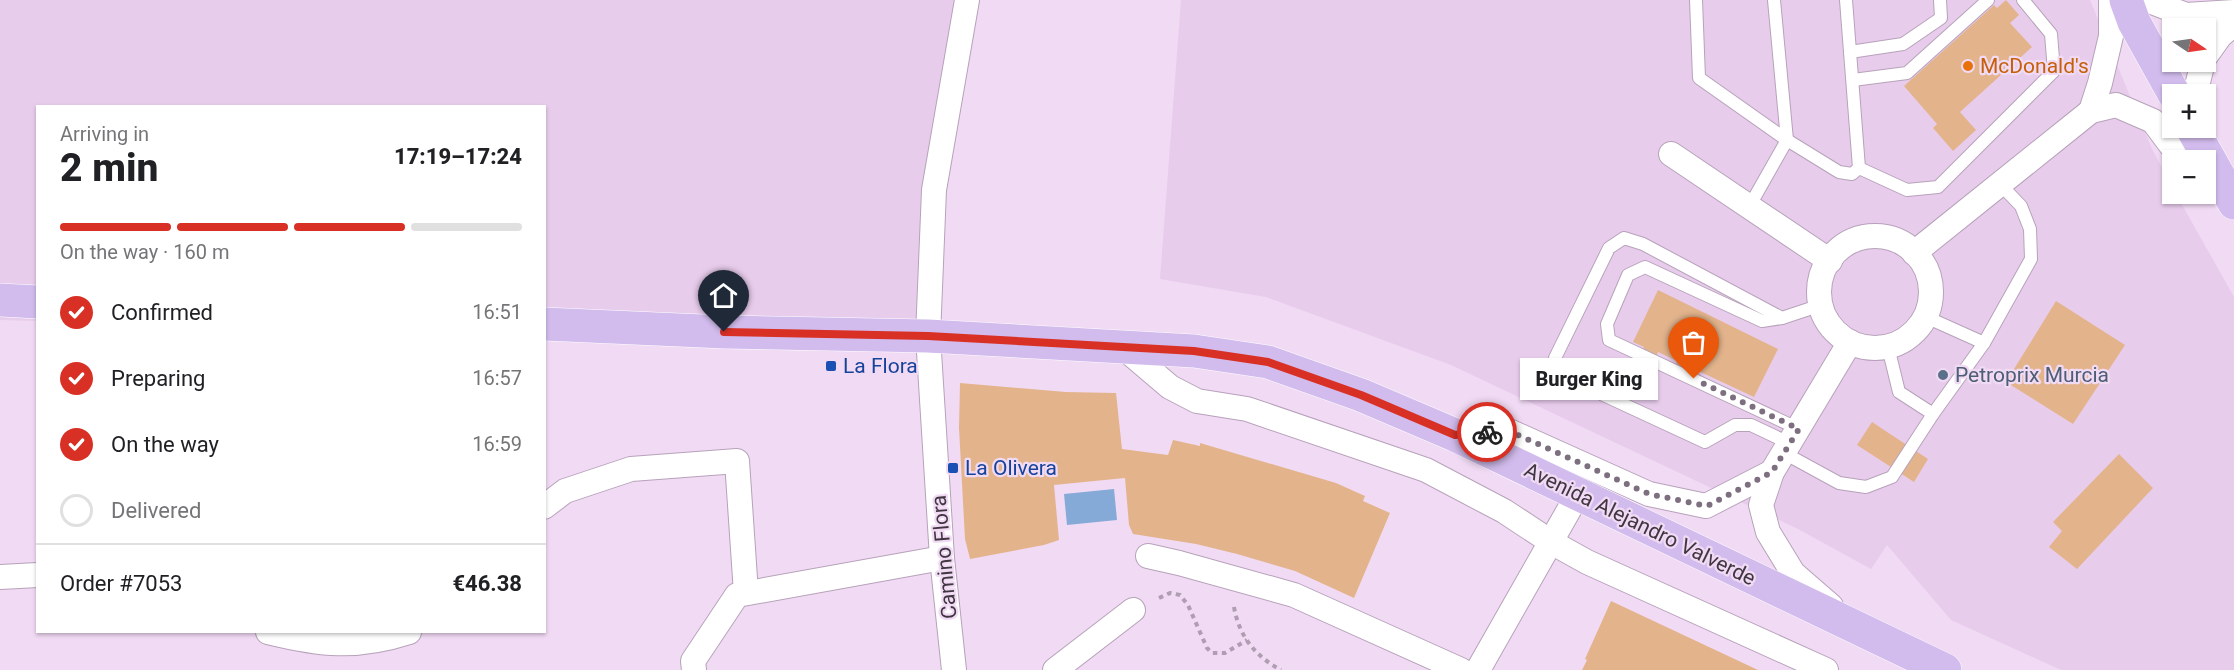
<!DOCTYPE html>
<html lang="en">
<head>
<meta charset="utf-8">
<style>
	body { margin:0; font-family:Roboto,sans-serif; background:#f2f2f2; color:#202124; height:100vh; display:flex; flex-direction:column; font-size:22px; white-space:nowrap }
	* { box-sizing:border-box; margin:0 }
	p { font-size:20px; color:#757577 }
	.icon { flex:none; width:33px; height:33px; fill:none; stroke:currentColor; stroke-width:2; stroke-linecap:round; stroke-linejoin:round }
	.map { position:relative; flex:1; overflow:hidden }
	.side { position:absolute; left:36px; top:105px; width:510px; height:528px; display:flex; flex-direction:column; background:#fff; border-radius:0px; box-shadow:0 2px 4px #0004 }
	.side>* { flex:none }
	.needle { width:39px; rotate:103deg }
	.controls { position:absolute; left:2162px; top:18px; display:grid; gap:12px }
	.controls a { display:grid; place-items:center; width:54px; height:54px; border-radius:0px; background:#fff; box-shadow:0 2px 4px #0004; font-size:30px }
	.pin { position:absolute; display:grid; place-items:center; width:51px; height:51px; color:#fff; margin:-62px -26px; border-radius:50% 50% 50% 0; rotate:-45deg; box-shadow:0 0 6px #0007 }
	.pin .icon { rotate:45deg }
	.courier { position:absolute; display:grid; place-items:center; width:60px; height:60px; margin:-30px; border:4px solid #d93025; border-radius:50%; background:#fff; color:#222; box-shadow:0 2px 8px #0007 }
	.bubble { position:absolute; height:42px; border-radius:0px; background:#fff; box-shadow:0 2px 4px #0004; font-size:20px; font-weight:800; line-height:42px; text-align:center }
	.head em { font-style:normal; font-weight:800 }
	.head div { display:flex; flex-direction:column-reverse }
	.head { display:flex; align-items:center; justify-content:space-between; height:102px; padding:0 24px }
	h1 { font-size:39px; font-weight:800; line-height:45px }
	.bar { display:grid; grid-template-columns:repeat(4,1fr); gap:9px 6px; align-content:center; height:72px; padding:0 24px }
	.bar i { height:8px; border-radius:4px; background:#e0e0e0 }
	.bar .on { background:#d93025 }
	.bar p { grid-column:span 4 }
	.line { display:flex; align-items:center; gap:15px; padding:0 24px; border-top:2px solid #e0e0e0 }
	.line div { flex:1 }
	ol { padding:0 24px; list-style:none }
	li { display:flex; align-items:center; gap:18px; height:66px }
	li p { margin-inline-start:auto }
	li .icon { padding:6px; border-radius:50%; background:#d93025; color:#fff; stroke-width:4 }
	li:last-child { color:#757577 }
	li i { width:33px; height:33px; border:3px solid #e0e0e0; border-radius:50% }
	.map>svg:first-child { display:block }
	.built { fill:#e8ccec }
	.water { fill:#85aad7 }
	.building { fill:#e3b48c }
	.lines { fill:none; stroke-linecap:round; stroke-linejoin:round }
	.lane-casing { stroke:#b7a2ba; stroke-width:14 }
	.street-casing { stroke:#b7a2ba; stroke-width:26 }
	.primary-casing { stroke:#fff; stroke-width:34 }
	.path { stroke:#af9db1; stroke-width:4; stroke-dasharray:4.5 4.5; stroke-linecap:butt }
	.lane { stroke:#fff; stroke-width:12 }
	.street { stroke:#fff; stroke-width:24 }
	.primary { stroke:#d2bced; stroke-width:33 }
	.done { stroke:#7d6f7f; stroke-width:6; stroke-dasharray:0 10.8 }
	.route { stroke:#d93025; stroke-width:8 }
	.food-dot { fill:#e8710a; stroke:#f1daf4; stroke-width:2 }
	.transit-dot { fill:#1a4fb4; stroke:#f1daf4; stroke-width:2 }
	.service-dot { fill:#5c6f8a; stroke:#f1daf4; stroke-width:2 }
	.labels { text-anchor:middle; stroke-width:4.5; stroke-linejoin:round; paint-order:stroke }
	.food-label { font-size:21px; fill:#c56008; stroke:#f1daf4; text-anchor:start }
	.transit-label { font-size:21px; fill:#164399; stroke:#f1daf4; text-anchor:start }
	.service-label { font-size:21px; fill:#4e5e75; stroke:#f1daf4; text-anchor:start }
	.street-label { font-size:21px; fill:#3f3640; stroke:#f1daf4 }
</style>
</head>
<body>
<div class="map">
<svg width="2234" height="670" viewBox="0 0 2234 670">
	<rect width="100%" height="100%" fill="#f1daf4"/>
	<!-- built -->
	<g class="built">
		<path d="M0,0h971l-43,336 -383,-7 -1,-223h-506l-1,215 -37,-1z"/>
		<path d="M1181,0h909l62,149 20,37v8h4l58,103v373h-173l-110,-50 -64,-75 -16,24 -73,-40 -347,-164 -185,-68 -106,-18z"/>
	</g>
	<!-- water -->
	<path class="water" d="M1114,489l3,31 -50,5 -3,-31z"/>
	<!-- building -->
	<g class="building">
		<path d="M2006,0l13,15 -9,8 22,24 -72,65 16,18 -23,21 -20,-23 4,-4 -33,-38 90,-81 3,3z"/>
		<path d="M1658,290l120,59 -24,48 -62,-29 -3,5 -14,-6 2,-6 -19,-9 -2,6 -14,-6 2,-5 -11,-5z"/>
		<path d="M2056,301l69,44 -52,79 -67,-42z"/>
		<path d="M960,383l106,9 50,1 6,56 46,6 5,-15 27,6v-3l136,40 29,13 -2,5 27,12 -36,85 -59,-27 -58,-17 -41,-10 -63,-10 -4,-9 -4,-47 -71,7 5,55 -15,5 -74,14 -5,-20 -6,-111z"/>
		<path d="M1872,422l56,37 -14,23 -57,-37z"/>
		<path d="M2119,454l34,34 -76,81 -28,-22 13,-16 -9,-9z"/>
		<path d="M1611,601l147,69h-176l5,-10 -2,-1z"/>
	</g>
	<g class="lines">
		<defs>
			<g id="lane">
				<path d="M1696,0l3,78 88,62 52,32 13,2 7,-6 -13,-168"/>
				<path d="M1850,52l53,-8 38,-26 -1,-18"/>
				<path d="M1853,80l54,-7 81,-73"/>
				<path d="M1859,168l48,22 31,-3 116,-116 -3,-37 -28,-34"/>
				<path d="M1749,207l38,-67 -13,-140"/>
				<path d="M1926,317l58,26"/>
				<path d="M1782,318l-20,3 -117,-54 -17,8 -21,49 2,16 190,89"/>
				<path d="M1888,347l11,45 34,22"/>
				<path d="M1789,443l-38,-18h-16l-30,17 -149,-69 -1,-15 54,-110 15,-10 19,6 139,74 39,-13"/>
				<path d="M1784,453l55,30 27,4 26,-10 41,-63 51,-71 47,-84 -1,-30 -9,-23 -22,-23"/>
			</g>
			<g id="street">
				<path d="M2147,0l39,15 48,-3"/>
				<path d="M2205,57l15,-21 14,-12"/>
				<path d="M2195,94l8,-32"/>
				<path d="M2091,111l9,-28 11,-47v-36"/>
				<path d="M1671,154l159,107"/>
				<circle cx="1875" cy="292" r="56"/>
				<path d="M1914,253l177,-142 25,-6 37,16 29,39"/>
				<path d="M1123,347l47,40 27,14 50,8 179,61 78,41 47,31 36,20 239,108"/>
				<path d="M1456,435l53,-4 140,63 57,12 66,-34"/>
				<path d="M544,507l21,-16 66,-22 106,-8 9,132"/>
				<path d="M1148,556l31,7 115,32 167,75"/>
				<path d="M0,577l38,-2"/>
				<path d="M1831,606l-38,-33 -25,-41 -7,-27 11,-33 78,-130"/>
				<path d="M268,632c53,13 88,17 141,0"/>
				<path d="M694,670l-1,-9 44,-66 205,-37"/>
				<path d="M954,670l-12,-112 -14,-222 6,-146 33,-190"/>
				<path d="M1055,670l78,-60"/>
				<path d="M1478,670l100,-176"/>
			</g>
			<g id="primary">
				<path d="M2126,0l8,22 40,72"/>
				<path d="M2192,128l42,75"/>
				<path d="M0,300l38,2"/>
				<path d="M544,324l181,8 203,4 266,15 74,11 93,33 94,40 490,235"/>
			</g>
		</defs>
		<!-- lane casing -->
		<use href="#lane" class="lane-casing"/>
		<!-- street casing -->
		<use href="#street" class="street-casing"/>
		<!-- primary casing -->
		<use href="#primary" class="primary-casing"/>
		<!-- path -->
		<g class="path">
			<path d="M1159,598l11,-5 10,2 8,10 19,43 5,5h13l22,-13"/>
			<path d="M1234,607c5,29 21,49 47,63"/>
		</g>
		<!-- lane -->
		<use href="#lane" class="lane"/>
		<!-- street -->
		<use href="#street" class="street"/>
		<!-- primary -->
		<use href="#primary" class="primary"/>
	</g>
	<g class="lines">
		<!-- done -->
		<path class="done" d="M1487,432l22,-1 140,63 58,12 65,-34 27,-43 -105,-50"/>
		<!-- route -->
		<path class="route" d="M724,332l204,4 266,15 74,11 93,33 94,40 32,-3"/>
	</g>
	<!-- markers -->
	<circle class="food-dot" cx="1968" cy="66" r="6"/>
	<g class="transit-dot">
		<rect x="825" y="360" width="12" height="12" rx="3"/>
		<rect x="947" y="462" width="12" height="12" rx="3"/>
	</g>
	<circle class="service-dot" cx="1943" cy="375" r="6"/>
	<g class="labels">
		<!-- food labels -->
		<g class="food-label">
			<text x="1980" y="73">McDonald's</text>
		</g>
		<!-- transit labels -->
		<g class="transit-label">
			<text x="843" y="373">La Flora</text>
			<text x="965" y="475">La Olivera</text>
		</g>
		<!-- service labels -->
		<g class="service-label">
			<text x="1955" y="382">Petroprix Murcia</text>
		</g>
		<!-- street labels -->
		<g class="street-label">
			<text transform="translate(1640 524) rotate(26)" y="7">Avenida Alejandro Valverde</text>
			<text transform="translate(944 557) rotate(-95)" y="7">Camino Flora</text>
		</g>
	</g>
</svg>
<div class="controls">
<a><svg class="needle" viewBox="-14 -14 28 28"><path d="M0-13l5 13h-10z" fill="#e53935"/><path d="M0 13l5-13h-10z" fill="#757577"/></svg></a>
<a>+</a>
<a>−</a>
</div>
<div class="pin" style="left:1694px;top:379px;background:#ea580c"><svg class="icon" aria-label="bag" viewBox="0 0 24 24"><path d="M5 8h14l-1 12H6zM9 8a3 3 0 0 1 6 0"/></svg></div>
<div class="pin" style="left:724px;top:332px;background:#1f2937"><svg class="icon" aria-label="home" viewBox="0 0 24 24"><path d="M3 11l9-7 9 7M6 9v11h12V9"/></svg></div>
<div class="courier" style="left:1487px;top:432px"><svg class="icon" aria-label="bike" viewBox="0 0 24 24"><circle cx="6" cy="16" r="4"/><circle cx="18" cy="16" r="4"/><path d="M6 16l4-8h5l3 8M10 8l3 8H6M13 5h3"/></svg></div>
<div class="bubble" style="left:1520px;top:358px;width:138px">Burger King</div>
<section class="side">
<div class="head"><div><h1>2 min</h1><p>Arriving in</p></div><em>17:19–17:24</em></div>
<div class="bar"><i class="on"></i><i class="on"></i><i class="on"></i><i></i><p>On the way · 160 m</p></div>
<ol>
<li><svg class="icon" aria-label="check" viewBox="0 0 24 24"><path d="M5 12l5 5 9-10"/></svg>Confirmed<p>16:51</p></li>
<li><svg class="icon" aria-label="check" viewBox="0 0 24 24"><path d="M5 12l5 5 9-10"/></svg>Preparing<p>16:57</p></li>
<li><svg class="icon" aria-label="check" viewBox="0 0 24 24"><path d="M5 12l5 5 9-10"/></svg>On the way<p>16:59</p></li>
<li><i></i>Delivered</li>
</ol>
<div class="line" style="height:78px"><div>Order #7053</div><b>€46.38</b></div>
</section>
</div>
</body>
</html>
